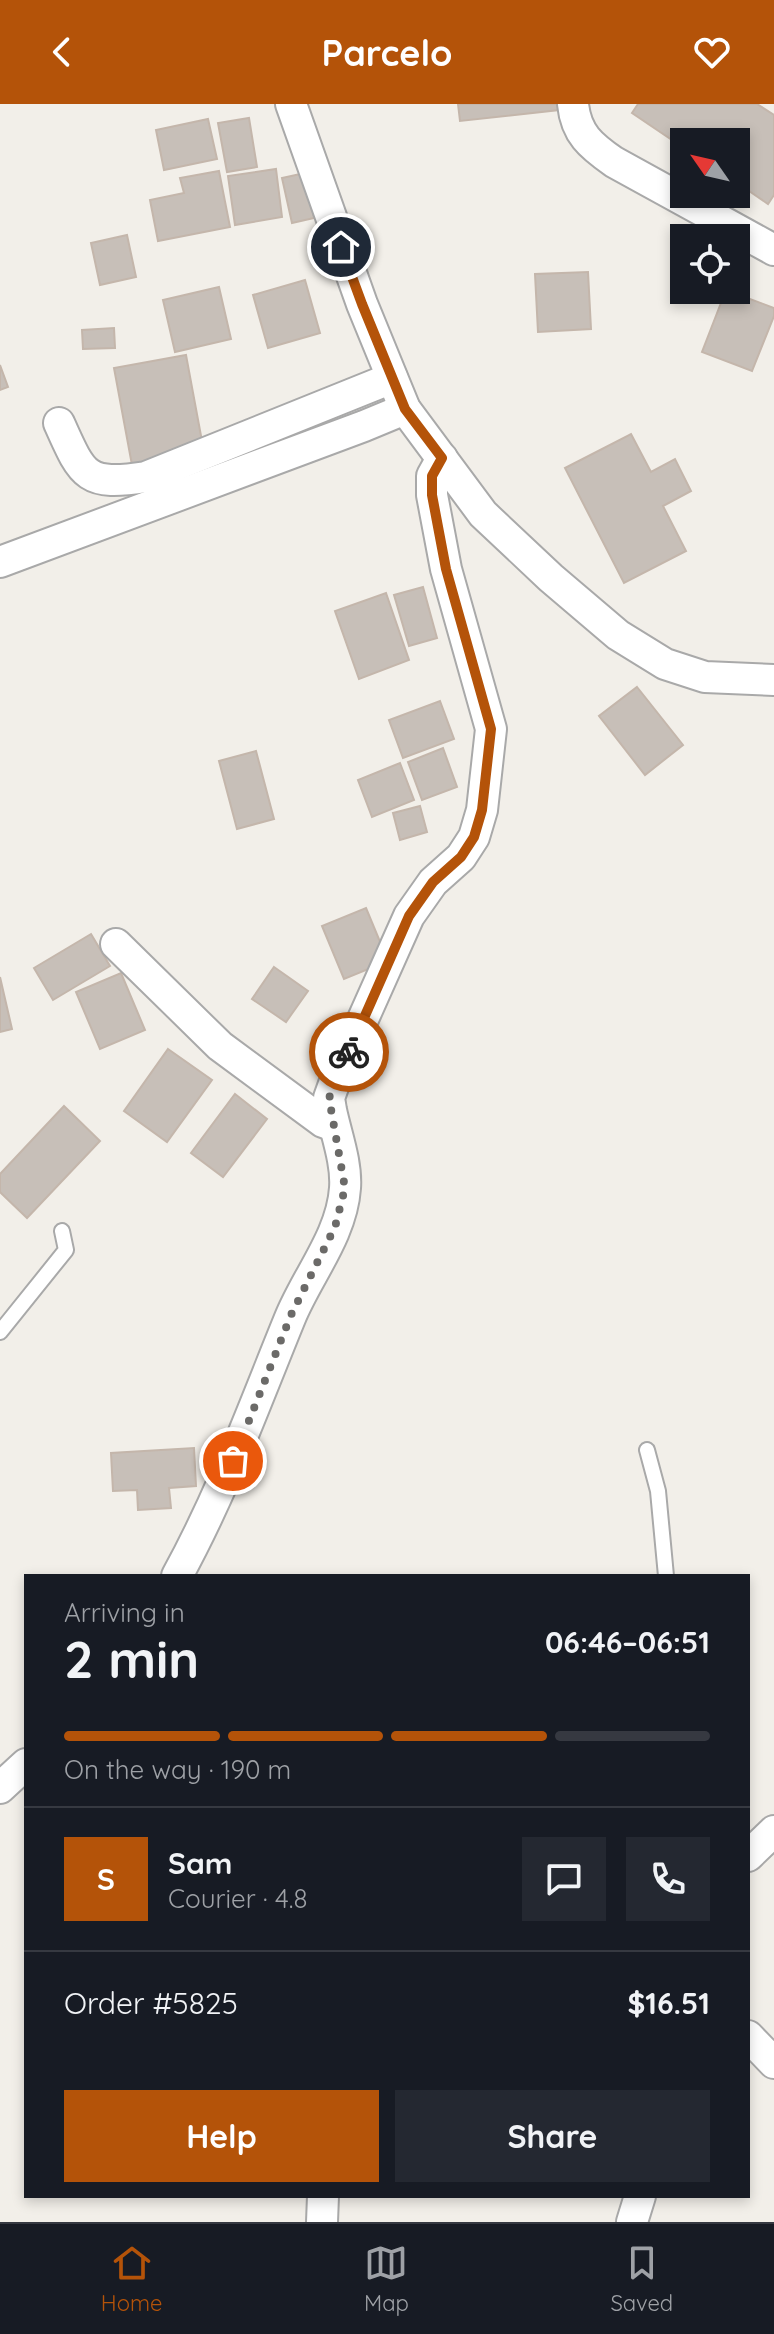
<!DOCTYPE html>
<html lang="en">
<head>
<meta charset="utf-8">
<style>
	body { margin:0; font-family:Quicksand,sans-serif; background:#242831; color:#f1f3f6; height:100vh; display:flex; flex-direction:column; font-size:30px; white-space:nowrap }
	* { box-sizing:border-box; margin:0 }
	p { font-size:26px; color:#9ea1a6 }
	.icon { flex:none; width:44px; height:44px; fill:none; stroke:currentColor; stroke-width:2; stroke-linecap:round; stroke-linejoin:round }
	.map { position:relative; flex:1; overflow:hidden }
	.details { position:absolute; left:24px; top:1470px; width:726px; height:624px; display:flex; flex-direction:column; background:#171b24; border-radius:0px; box-shadow:0 4px 12px #0003 }
	.details>* { flex:none }
	.needle { width:52px; rotate:304deg }
	.tools { position:absolute; left:670px; top:24px; display:grid; gap:16px }
	.tools a { display:grid; place-items:center; width:80px; height:80px; border-radius:0px; background:#171b24; box-shadow:0 4px 12px #0003; font-size:40px }
	.pin { position:absolute; display:grid; place-items:center; width:68px; height:68px; color:#fff; margin:-34px; border:4px solid #fff; border-radius:50%; box-shadow:0 2px 8px #0007 }
	.courier { position:absolute; display:grid; place-items:center; width:80px; height:80px; margin:-40px; border:6px solid #b45309; border-radius:50%; background:#fff; color:#222; box-shadow:0 2px 10px #0007 }
	.summary em { font-style:normal; font-weight:800 }
	.summary div { display:flex; flex-direction:column-reverse }
	.summary { display:flex; align-items:center; justify-content:space-between; height:136px; padding:0 40px }
	h1 { font-size:52px; font-weight:800; line-height:60px }
	.bar { display:grid; grid-template-columns:repeat(4,1fr); gap:12px 8px; align-content:center; height:96px; padding:0 40px }
	.bar i { height:10px; border-radius:6px; background:#363941 }
	.bar .current { background:#b45309 }
	.bar p { grid-column:span 4 }
	.line { display:flex; align-items:center; gap:20px; padding:0 40px; border-top:2px solid #363941 }
	.line div { flex:1 }
	.round { display:grid; place-items:center; flex:none; width:84px; height:84px; border-radius:0px; background:#242831 }
	.button { display:flex; gap:16px; margin-top:auto; padding:16px 40px }
	.button a { flex:1; height:92px; border-radius:0px; background:#b45309; color:#fff; font-size:32px; font-weight:800; line-height:92px; text-align:center }
	.button a+a { background:#242831; color:#f1f3f6 }
	header { display:flex; justify-content:space-between; align-items:center; height:104px; padding:0 40px; background:#b45309; color:#fff; font-size:36px; font-weight:800 }
	.tab-bar { display:flex; justify-content:space-around; align-items:center; height:112px; border-top:2px solid #363941; background:#171b24; font-size:22px; color:#9ea1a6 }
	.tab-bar a { display:grid; justify-items:center; gap:4px }
	.tab-bar .current { color:#b45309 }
	.map>svg:first-child { display:block }
	.building { fill:#c7bfb8; stroke:#c4b6ab; stroke-width:2 }
	.lines { fill:none; stroke-linecap:round; stroke-linejoin:round }
	.lane-casing { stroke:#a9a9a9; stroke-width:18 }
	.street-casing { stroke:#a9a9a9; stroke-width:34 }
	.lane { stroke:#fff; stroke-width:14 }
	.street { stroke:#fff; stroke-width:30 }
	.done { stroke:#6b6a68; stroke-width:8; stroke-dasharray:0 14.4 }
	.route { stroke:#b45309; stroke-width:10 }
</style>
</head>
<body>
<header><svg class="icon" aria-label="back" viewBox="0 0 24 24"><path d="M15 5l-7 7 7 7"/></svg>Parcelo<svg class="icon" aria-label="heart" viewBox="0 0 24 24"><path d="M12 20l-8-8c-3-5 5-10 8-4 3-6 11-1 8 4z"/></svg></header>
<div class="map">
<svg width="774" height="2118" viewBox="0 0 774 2118">
	<rect width="100%" height="100%" fill="#f2efe9"/>
	<!-- building -->
	<g class="building">
		<path d="M458,0h110v5l-108,12z"/>
		<path d="M638,0h119l17,11v80l-6,9 -32,-22v-40h-52v6l-52,-35z"/>
		<path d="M249,14l8,49 -30,5 -9,-49z"/>
		<path d="M208,15l9,40 -53,11 -8,-40z"/>
		<path d="M276,65l6,48 -47,8 -7,-49z"/>
		<path d="M219,67l11,56 -72,14 -8,-41 34,-7 -4,-15z"/>
		<path d="M305,69l9,45 -22,5 -10,-45z"/>
		<path d="M127,131l9,42 -36,8 -9,-42z"/>
		<path d="M588,168l3,57 -53,3 -3,-58z"/>
		<path d="M305,176l15,53 -52,15 -15,-53z"/>
		<path d="M219,183l12,52 -56,13 -12,-52z"/>
		<path d="M726,186l48,18v8l-22,55 -50,-19z"/>
		<path d="M114,224l1,20 -32,1 -1,-19z"/>
		<path d="M186,251l18,97 -72,13 -18,-97z"/>
		<path d="M0,261l8,22 -8,3z"/>
		<path d="M631,330l20,38 24,-13 16,32 -28,15 23,45 -62,32 -59,-115z"/>
		<path d="M423,483l14,51 -28,8 -15,-51z"/>
		<path d="M386,489l23,67 -50,19 -24,-68z"/>
		<path d="M637,583l46,58 -38,30 -46,-59z"/>
		<path d="M440,597l14,38 -51,19 -14,-38z"/>
		<path d="M443,644l14,39 -35,13 -14,-38z"/>
		<path d="M256,647l18,68 -37,10 -18,-68z"/>
		<path d="M400,659l14,37 -42,17 -14,-37z"/>
		<path d="M420,702l7,26 -27,8 -7,-27z"/>
		<path d="M366,804l22,53 -44,18 -22,-53z"/>
		<path d="M91,830l19,32 -57,34 -19,-32z"/>
		<path d="M274,863l34,24 -22,31 -34,-23z"/>
		<path d="M121,869l24,57 -45,19 -24,-57z"/>
		<path d="M0,873l12,52 -12,3z"/>
		<path d="M168,945l44,31 -45,62 -43,-31z"/>
		<path d="M235,990l32,25 -44,58 -32,-24z"/>
		<path d="M64,1002l36,35 -73,77 -27,-26v-18z"/>
		<path d="M194,1344l2,38 -27,2 2,20 -33,2 -1,-20 -24,1 -2,-38z"/>
	</g>
	<g class="lines">
		<defs>
			<g id="lane">
				<path d="M0,1228l66,-82 -4,-19"/>
				<path d="M647,1346l11,41 8,85"/>
			</g>
			<g id="street">
				<path d="M291,0l71,200 43,105 78,105 68,64 67,57 47,29 40,13 69,3"/>
				<path d="M573,0c3,30 18,42 41,58l160,88"/>
				<path d="M59,319c24,54 27,63 87,54l246,-99"/>
				<path d="M0,458l364,-136 41,-17"/>
				<path d="M116,840l104,102 103,76 11,4"/>
				<path d="M177,1472c46,-84 77,-170 113,-258 17,-42 52,-83 55,-130 2,-25 -9,-54 -14,-78l-2,-12 5,-14 75,-168 24,-34 28,-25 13,-20 8,-27 9,-81 -45,-160 -14,-74v-19l10,-18"/>
				<path d="M0,1684l26,-24"/>
				<path d="M748,1752l26,-25"/>
				<path d="M748,1932l26,27"/>
				<path d="M322,2118l1,-26"/>
				<path d="M632,2118l8,-26"/>
			</g>
		</defs>
		<!-- lane casing -->
		<use href="#lane" class="lane-casing"/>
		<!-- street casing -->
		<use href="#street" class="street-casing"/>
		<!-- lane -->
		<use href="#lane" class="lane"/>
		<!-- street -->
		<use href="#street" class="street"/>
	</g>
	<g class="lines">
		<!-- done -->
		<path class="done" d="M233,1357l58,-146 44,-88 10,-39 -16,-90 20,-46"/>
		<!-- route -->
		<path class="route" d="M341,143l21,57 43,105 37,49 -10,18v19l14,74 45,160 -9,81 -8,27 -13,20 -28,25 -24,34 -60,136"/>
	</g>
</svg>
<div class="tools">
<a><svg class="needle" viewBox="-14 -14 28 28"><path d="M0-13l5 13h-10z" fill="#e53935"/><path d="M0 13l5-13h-10z" fill="#9ea1a6"/></svg></a>
<a><svg class="icon" aria-label="locate" viewBox="0 0 24 24"><circle cx="12" cy="12" r="6"/><path d="M12 2v4M12 18v4M2 12h4M18 12h4"/></svg></a>
</div>
<div class="pin" style="left:233px;top:1357px;background:#ea580c"><svg class="icon" aria-label="bag" viewBox="0 0 24 24"><path d="M5 8h14l-1 12H6zM9 8a3 3 0 0 1 6 0"/></svg></div>
<div class="pin" style="left:341px;top:143px;background:#1f2937"><svg class="icon" aria-label="home" viewBox="0 0 24 24"><path d="M3 11l9-7 9 7M6 9v11h12V9"/></svg></div>
<div class="courier" style="left:349px;top:948px"><svg class="icon" aria-label="bike" viewBox="0 0 24 24"><circle cx="6" cy="16" r="4"/><circle cx="18" cy="16" r="4"/><path d="M6 16l4-8h5l3 8M10 8l3 8H6M13 5h3"/></svg></div>
<section class="details">
<div class="summary"><div><h1>2 min</h1><p>Arriving in</p></div><em>06:46–06:51</em></div>
<div class="bar"><i class="current"></i><i class="current"></i><i class="current"></i><i></i><p>On the way · 190 m</p></div>
<div class="line" style="height:144px"><b class="round" style="background:#b45309;color:#fff">S</b><div><b>Sam</b><p>Courier · 4.8</p></div><a class="round"><svg class="icon" aria-label="chat" viewBox="0 0 24 24"><path d="M4 5h16v11H9l-5 4z"/></svg></a><a class="round"><svg class="icon" aria-label="phone" viewBox="0 0 24 24"><path d="M5 4h4l2 5-3 2q2 4 5 5l2-3 5 2v4C11 20 4 13 5 4z"/></svg></a></div>
<div class="line" style="height:104px"><div>Order #5825</div><b>$16.51</b></div>
<div class="button"><a>Help</a><a>Share</a></div>
</section>
</div>
<nav class="tab-bar">
<a class="current"><svg class="icon" aria-label="home" viewBox="0 0 24 24"><path d="M3 11l9-7 9 7M6 9v11h12V9"/></svg>Home</a>
<a><svg class="icon" aria-label="map" viewBox="0 0 24 24"><path d="M3 6l6-2 6 2 6-2v14l-6 2-6-2-6 2zM9 4v14M15 6v14"/></svg>Map</a>
<a><svg class="icon" aria-label="saved" viewBox="0 0 24 24"><path d="M7 4h10v16l-5-4-5 4z"/></svg>Saved</a>
</nav>
</body>
</html>
